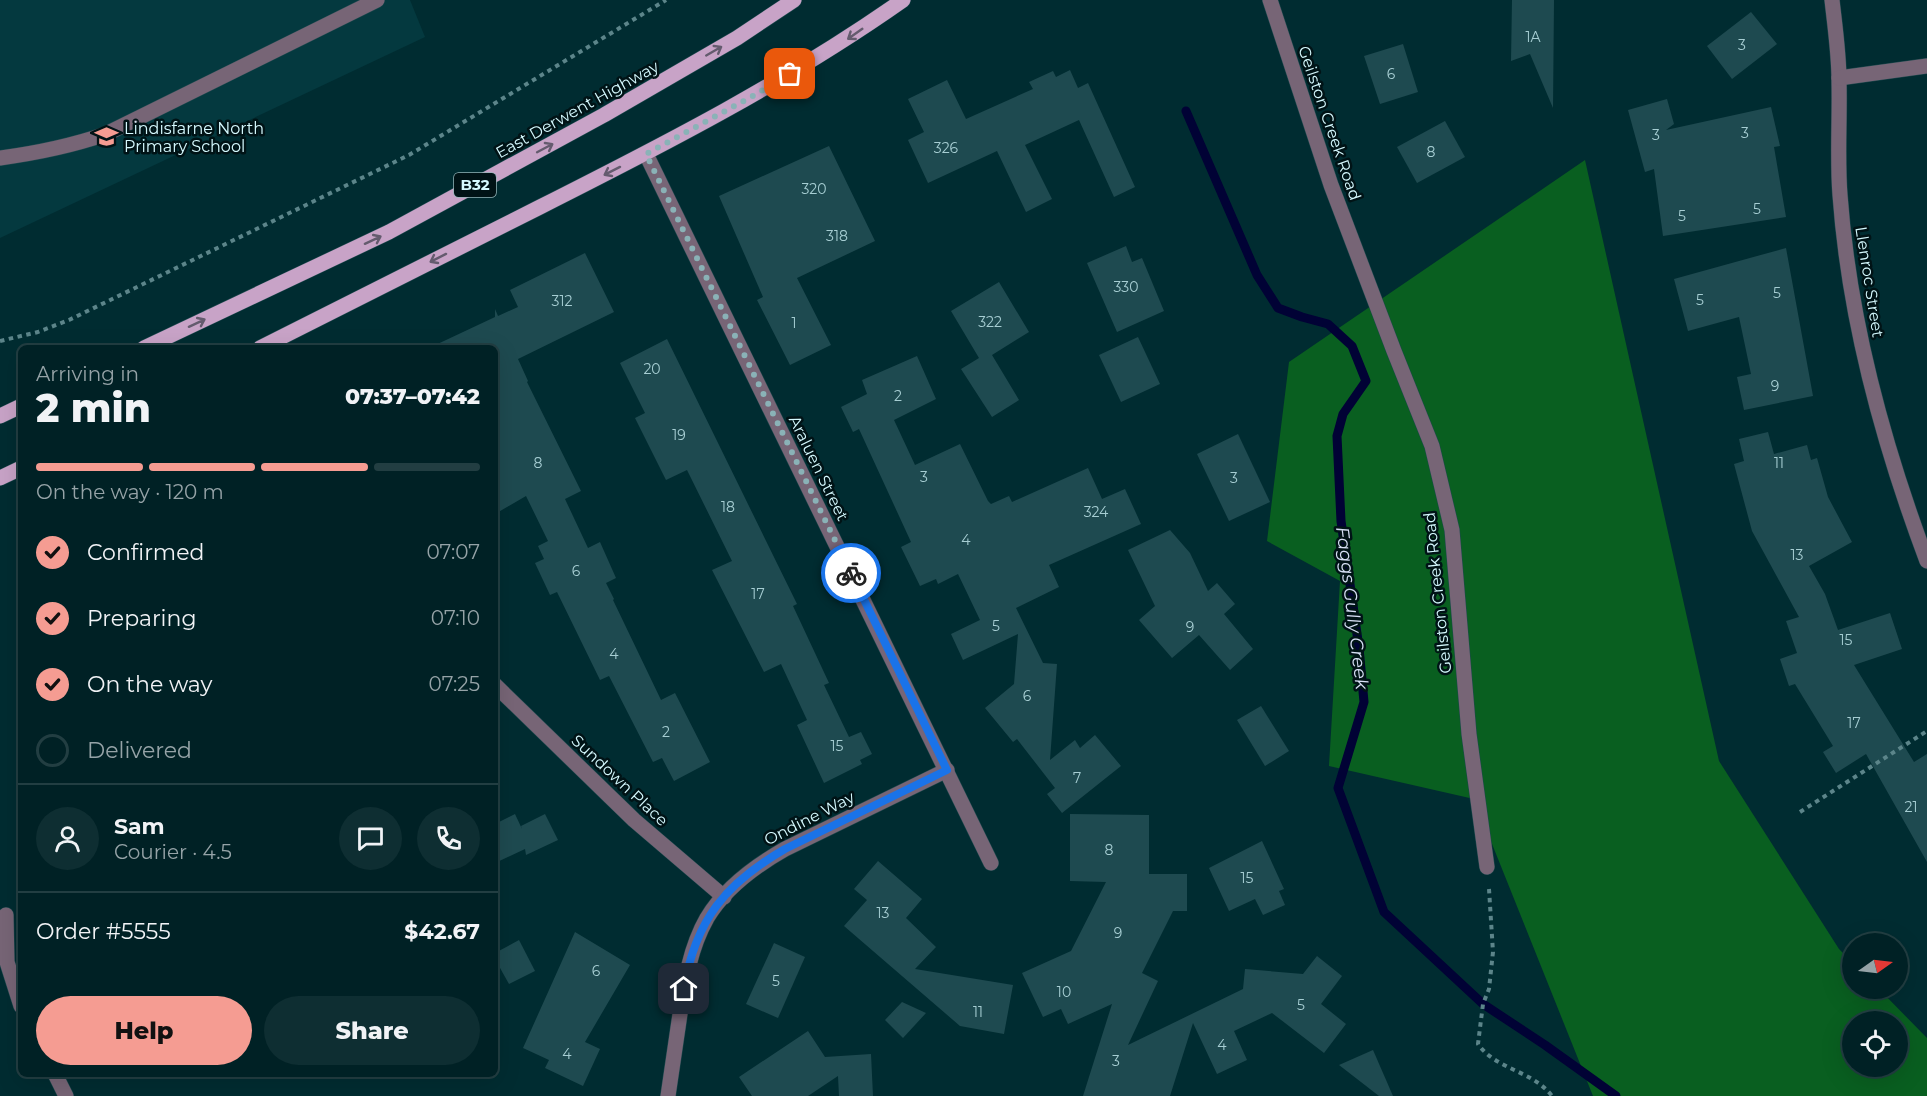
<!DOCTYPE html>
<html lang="en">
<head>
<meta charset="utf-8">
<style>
	body { margin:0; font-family:Montserrat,sans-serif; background:#0e2e32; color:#f1f3f6; height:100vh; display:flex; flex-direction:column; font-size:22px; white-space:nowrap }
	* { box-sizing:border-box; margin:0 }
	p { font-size:20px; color:#95a3a7 }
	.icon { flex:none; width:33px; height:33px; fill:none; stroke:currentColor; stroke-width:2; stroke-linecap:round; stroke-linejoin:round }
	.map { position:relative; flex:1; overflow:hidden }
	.details { position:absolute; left:18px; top:345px; width:480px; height:732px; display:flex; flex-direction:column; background:#002125; border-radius:9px; box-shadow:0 6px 24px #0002,0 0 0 2px #223e42 }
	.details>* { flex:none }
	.needle { width:39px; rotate:76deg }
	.fabs { position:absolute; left:1842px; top:933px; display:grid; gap:12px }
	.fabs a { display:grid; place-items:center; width:66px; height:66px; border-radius:50%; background:#002125; box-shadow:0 6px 24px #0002,0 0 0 2px #223e42; font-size:30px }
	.pin { position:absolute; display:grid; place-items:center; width:51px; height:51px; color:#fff; margin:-26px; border-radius:12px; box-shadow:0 3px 9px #0006 }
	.courier { position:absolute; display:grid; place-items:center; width:60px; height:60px; margin:-30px; border:4px solid #1a73e8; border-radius:50%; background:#fff; color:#222; box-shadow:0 2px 8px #0007 }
	.summary em { font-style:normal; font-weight:800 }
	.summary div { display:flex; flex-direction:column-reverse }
	.summary { display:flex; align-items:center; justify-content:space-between; height:102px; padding:0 18px }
	h1 { font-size:39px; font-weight:800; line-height:45px }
	.bar { display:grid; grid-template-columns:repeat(4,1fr); gap:9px 6px; align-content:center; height:72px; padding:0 18px }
	.bar i { height:8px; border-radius:4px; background:#223e42 }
	.bar .current { background:#f59c92 }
	.bar p { grid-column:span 4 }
	.line { display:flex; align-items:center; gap:15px; padding:0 18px; border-top:2px solid #223e42 }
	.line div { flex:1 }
	.round { display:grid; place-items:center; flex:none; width:63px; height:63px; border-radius:32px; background:#0e2e32 }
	ol { padding:0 18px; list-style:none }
	li { display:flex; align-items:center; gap:18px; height:66px }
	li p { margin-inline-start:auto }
	li .icon { padding:6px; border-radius:50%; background:#f59c92; color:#111; stroke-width:4 }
	li:last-child { color:#95a3a7 }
	li i { width:33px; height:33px; border:3px solid #223e42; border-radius:50% }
	.button { display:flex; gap:12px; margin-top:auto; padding:12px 18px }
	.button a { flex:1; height:69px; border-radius:36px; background:#f59c92; color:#111; font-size:24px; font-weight:800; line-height:69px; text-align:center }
	.button a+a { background:#0e2e32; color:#f1f3f6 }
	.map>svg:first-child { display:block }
	.built { fill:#04393f }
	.forest { fill:#095f20; fill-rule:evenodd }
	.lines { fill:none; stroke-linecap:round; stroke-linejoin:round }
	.stream { stroke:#010235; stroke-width:9 }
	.building { fill:#1e4a50 }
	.service-casing { stroke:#1e494e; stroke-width:16 }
	.minor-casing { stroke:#1e494e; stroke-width:16 }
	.primary-casing { stroke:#1e494e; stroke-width:16 }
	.path { stroke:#5c858a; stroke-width:4; stroke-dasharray:4.5 4.5; stroke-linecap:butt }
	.service { stroke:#776576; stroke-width:15 }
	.minor { stroke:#776576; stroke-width:15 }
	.primary { stroke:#c8a3c7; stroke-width:15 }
	.oneway { stroke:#645b6e }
	.done { stroke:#8ab2b7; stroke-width:6; stroke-dasharray:0 10.8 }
	.route { stroke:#1a73e8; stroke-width:8 }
	.labels { text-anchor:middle; stroke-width:5; stroke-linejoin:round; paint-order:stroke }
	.number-label { font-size:14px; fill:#a7ced3 }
	.shield { fill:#001316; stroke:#95b5b9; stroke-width:1.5 }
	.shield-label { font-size:15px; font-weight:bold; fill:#d5faff }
	.street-label { font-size:16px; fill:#d5faff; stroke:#001316 }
	.poi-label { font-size:16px; fill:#d5faff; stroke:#001316; text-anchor:start }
	.water-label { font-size:18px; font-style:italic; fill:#d7e0f5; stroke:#001316 }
</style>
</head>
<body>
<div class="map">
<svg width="1927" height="1096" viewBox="0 0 1927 1096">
	<rect width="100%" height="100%" fill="#002c31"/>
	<!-- built -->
	<path class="built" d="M0,0h410l15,37 -425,201z"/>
	<!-- forest -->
	<path class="forest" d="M1585,160l134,601 120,188 13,13v26l27,1 48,49v58h-334l-119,-297 -145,-33 11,-185 -73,-40 22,-179zM1852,1022h46v44h-46z"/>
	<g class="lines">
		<!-- stream -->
		<path class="stream" d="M1186,111l71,164 21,33 24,9 26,7 24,22 14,35 -23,33 -6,22 4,85 18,127 5,54 -26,86 46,124 99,92 62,41 71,51"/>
	</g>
	<!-- building -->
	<g class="building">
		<path d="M1512,0h42l-1,108 -23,-54 -19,7z"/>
		<path d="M1751,12l26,32 -45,35 -25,-33z"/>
		<path d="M1403,44l15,48 -38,12 -16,-48z"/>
		<path d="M1070,70l8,18 10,-5 47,104 -21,10 -35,-77 -54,25 27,54 -26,13 -29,-61 -69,32 -20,-43 16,-8 -16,-33 39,-19 19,39 67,-30 -4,-7 24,-11 3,6z"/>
		<path d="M1667,99l7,25 -8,6 105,-23 9,39 -6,1 12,70 -123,19 -9,-67 -9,3 -17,-62z"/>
		<path d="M1445,121l20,36 -48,26 -20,-36z"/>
		<path d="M829,146l46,95 -78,37 34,67 -41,20 -33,-65 6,-3 -44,-101z"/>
		<path d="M1126,246l6,16 10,-4 22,53 -47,21 -30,-69z"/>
		<path d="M1786,248l27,148 -69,14 -7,-33 14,-3 -12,-57 -51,14 -14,-52z"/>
		<path d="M585,253l29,59 -96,47 10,22 -1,1 54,109 -16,8 23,49 12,-6 16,36 -10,5 8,16 -1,1 48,100 14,-7 35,69 -36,19 -12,-23 -9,4 -44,-86 -9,4 -43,-88 -7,3 -15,-32 9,-4 -6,-13 10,-5 -22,-45 -31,18v-166h-66l66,-31v-8l3,7 20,-9 -8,-17z"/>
		<path d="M999,282l30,50 -37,23 27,45 -27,17 -31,-48 18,-11 -28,-47z"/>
		<path d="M1138,337l22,47 -39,18 -22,-47z"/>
		<path d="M667,339l130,265 -4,2 36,77 -5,2 25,52 12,-5 11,22 -12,6 2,4 -38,19 -27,-58 10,-5 -26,-56 -17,8 -52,-102 20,-9 -45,-91 -21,10 -31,-62 10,-5 -25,-50z"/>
		<path d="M917,356l19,43 -42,21 21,45 45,-21 28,57 3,3 18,-8 3,6 76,-34 14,31 23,-10 16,35 -92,41 10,22 -43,21 27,55 14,1 -7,96 25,-20 5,8 15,-13 26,31 -59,47 -15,-19 8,-6 -38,-49 -4,3 -28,-34 29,-24 4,-50 -55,26 -12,-26 29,-14 -22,-46 -20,10 -2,-5 -16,7 -19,-39 10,-5 -52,-113 -6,3 -12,-25 26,-13 -5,-14z"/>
		<path d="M1768,432l6,22 33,-9 4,15 6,-2 11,39 24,45 -43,24 16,28 13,36 52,-17 12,36 -48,16 60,97 13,-8v108l-61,-108 -30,19 -13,-21 10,-6 -38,-62 -6,2 -9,-27 17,-6 -11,-32 13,-4 -47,-86 -18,-67 10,-3 -5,-22z"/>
		<path d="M1238,434l32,68 -41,19 -32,-67z"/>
		<path d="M1170,530l20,23 18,38 9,-8 18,21 -11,10 29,35 -23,21 -31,-35 -27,23 -33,-38 16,-14 -27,-56z"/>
		<path d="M1261,706l28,45 -24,15 -28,-46z"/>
		<path d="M515,814l7,15 -1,-3 24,-12 13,26 -32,15 -1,-6 -30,14v-39z"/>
		<path d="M1070,814l79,1v59h38v37h-14l-31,62 16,8 -30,64 115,-56 2,-20 58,5 14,-18 25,20 -21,28 25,20 -22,29 -52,-40 -38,18 13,29 -30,14 -24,-51 -23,73h-87l29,-92 -44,20 -7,-15 -18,8 -21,-44 49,-22 35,-69 -36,-1z"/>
		<path d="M1262,841l22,48 -5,2 6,14 -22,10 -8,-16 -26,12 -20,-43z"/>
		<path d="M878,861l44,38 -16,19 30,29 -21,22 98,16 -9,49 -44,-8 -116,-100 23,-26 -13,-11z"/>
		<path d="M575,932l55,33 -45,77 15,7 -17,37 -38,-18 4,-8 -26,-12z"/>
		<path d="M519,940l16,31 -26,13 -14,-25v-6z"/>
		<path d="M774,943l31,14 -27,61 -32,-14z"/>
		<path d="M902,1002l24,11 -23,25 -18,-18z"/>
		<path d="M808,1031l17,26 46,-3 2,42h-34l-1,-20 -30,20h-56l-13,-19z"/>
		<path d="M1373,1050l20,46h-14l-40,-31z"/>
	</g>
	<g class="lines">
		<defs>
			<path id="service" d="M0,158c37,-5 71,-12 106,-24l271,-134"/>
			<g id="minor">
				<path d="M1270,0l61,185 63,166 38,95 20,84 17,204 18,133"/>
				<path d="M1832,0c3,27 7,54 7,81 1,38 -2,77 1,114 9,125 43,249 87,366"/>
				<path d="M1839,78l88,-12"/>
				<path d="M646,154l345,709"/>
				<path d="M495,685l139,135 90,77"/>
				<path d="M6,915l1,47 14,44"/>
				<path d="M55,1074l11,22"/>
				<path d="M668,1096c4,-27 8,-54 12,-82 5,-33 10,-66 27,-96 18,-30 48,-52 78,-69l162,-79"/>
			</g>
			<g id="primary">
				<path d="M144,348l245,-116 215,-117 133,-77 57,-38"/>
				<path d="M260,348c93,-47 186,-94 280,-141 125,-63 248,-126 363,-207"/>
				<path d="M0,416l21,-10"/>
				<path d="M0,478l21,-10"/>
			</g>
		</defs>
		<!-- service casing -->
		<use href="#service" class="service-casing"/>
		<!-- minor casing -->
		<use href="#minor" class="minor-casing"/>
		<!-- primary casing -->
		<use href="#primary" class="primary-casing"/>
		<!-- path -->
		<g class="path">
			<path d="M0,341l38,-9 31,-12 340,-165 257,-155"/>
			<path d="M1800,812l127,-81"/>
			<path d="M1489,889l4,63 -4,37 -6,15 -5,40c18,26 54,26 74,52"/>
		</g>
		<!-- service -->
		<use href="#service" class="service"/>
		<!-- minor -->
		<use href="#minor" class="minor"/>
		<!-- primary -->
		<use href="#primary" class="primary"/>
	</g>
	<!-- one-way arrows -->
	<defs><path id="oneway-shaft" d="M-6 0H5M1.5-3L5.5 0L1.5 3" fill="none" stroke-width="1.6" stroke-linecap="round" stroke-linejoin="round" transform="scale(1.5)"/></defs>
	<g class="oneway">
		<use href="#oneway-shaft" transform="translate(855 34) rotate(145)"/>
		<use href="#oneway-shaft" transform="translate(714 51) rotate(-30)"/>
		<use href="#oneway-shaft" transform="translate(545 148) rotate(-28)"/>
		<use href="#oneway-shaft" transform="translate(612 171) rotate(153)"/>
		<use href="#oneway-shaft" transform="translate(373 240) rotate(-25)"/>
		<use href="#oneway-shaft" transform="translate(438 258) rotate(153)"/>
		<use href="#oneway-shaft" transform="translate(197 323) rotate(-25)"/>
	</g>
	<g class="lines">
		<!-- done -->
		<path class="done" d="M790,74l-39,23 -105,57 205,419"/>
		<!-- route -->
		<path class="route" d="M684,989c11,-69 42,-106 101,-140l162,-79 -96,-197"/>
	</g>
	<!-- icons -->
	<defs>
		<symbol id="school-bare" viewBox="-9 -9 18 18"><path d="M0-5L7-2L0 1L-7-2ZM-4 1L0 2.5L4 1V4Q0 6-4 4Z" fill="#f59c92" stroke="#001316" stroke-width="2.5" paint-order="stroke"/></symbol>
	</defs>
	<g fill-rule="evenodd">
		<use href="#school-bare" x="90" y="120" width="33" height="33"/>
	</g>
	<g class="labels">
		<!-- number labels -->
		<g class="number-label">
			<text x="1533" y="42">1A</text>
			<text x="1742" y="50">3</text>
			<text x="1391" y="79">6</text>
			<text x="1745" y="138">3</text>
			<text x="1656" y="140">3</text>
			<text x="946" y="153">326</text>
			<text x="1431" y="157">8</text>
			<text x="814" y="194">320</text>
			<text x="1757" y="214">5</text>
			<text x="1682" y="221">5</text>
			<text x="837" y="241">318</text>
			<text x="1126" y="292">330</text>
			<text x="1777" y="298">5</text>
			<text x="1700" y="305">5</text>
			<text x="562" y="306">312</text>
			<text x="990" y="327">322</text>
			<text x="794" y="328">1</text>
			<text x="652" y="374">20</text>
			<text x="1775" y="391">9</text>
			<text x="898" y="401">2</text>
			<text x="679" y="440">19</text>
			<text x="538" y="468">8</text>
			<text x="1779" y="468">11</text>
			<text x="924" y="482">3</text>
			<text x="1234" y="483">3</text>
			<text x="728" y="512">18</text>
			<text x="1096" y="517">324</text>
			<text x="966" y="545">4</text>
			<text x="1797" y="560">13</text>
			<text x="576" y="576">6</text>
			<text x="758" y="599">17</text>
			<text x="996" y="631">5</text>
			<text x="1190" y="632">9</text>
			<text x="1846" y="645">15</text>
			<text x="614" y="659">4</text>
			<text x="1027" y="701">6</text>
			<text x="1854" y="728">17</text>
			<text x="666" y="737">2</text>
			<text x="837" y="751">15</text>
			<text x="1077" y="783">7</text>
			<text x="1911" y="812">21</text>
			<text x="1109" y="855">8</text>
			<text x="1247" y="883">15</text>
			<text x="883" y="918">13</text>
			<text x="1118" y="938">9</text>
			<text x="596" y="976">6</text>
			<text x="776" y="986">5</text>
			<text x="1064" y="997">10</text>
			<text x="1301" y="1010">5</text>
			<text x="978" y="1017">11</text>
			<text x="1222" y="1050">4</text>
			<text x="567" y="1059">4</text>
			<text x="1116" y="1066">3</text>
		</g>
		<!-- shield labels -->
		<rect class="shield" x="454" y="173" width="42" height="24" rx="4.5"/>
		<g class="shield-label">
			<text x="475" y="190">B32</text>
		</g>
		<!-- street labels -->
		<g class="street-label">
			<text transform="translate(577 109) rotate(-29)" y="6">East Derwent Highway</text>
			<text transform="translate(1330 123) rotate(71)" y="6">Geilston Creek Road</text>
			<text transform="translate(1870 282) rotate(81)" y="6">Llenroc Street</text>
			<text transform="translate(819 468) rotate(64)" y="6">Araluen Street</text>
			<text transform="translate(1437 593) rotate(-96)" y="6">Geilston Creek Road</text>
			<text transform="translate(620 780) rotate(43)" y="6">Sundown Place</text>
			<text transform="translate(809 818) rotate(-27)" y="6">Ondine Way</text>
		</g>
		<!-- poi labels -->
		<g class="poi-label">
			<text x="124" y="134">Lindisfarne North<tspan x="124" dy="18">Primary School</tspan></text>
		</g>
		<!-- water labels -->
		<g class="water-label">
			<text transform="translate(1352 608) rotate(83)" y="6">Faggs Gully Creek</text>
		</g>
	</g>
</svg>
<div class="fabs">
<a><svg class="needle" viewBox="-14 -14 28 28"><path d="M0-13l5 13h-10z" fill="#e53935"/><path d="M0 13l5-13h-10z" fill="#95a3a7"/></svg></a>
<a><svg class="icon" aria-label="locate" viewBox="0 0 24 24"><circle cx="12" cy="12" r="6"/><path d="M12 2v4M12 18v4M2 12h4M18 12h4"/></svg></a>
</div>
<div class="pin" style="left:790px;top:74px;background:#ea580c"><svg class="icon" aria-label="bag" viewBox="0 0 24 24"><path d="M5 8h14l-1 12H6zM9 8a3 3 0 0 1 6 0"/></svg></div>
<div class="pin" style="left:684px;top:989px;background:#1f2937"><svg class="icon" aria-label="home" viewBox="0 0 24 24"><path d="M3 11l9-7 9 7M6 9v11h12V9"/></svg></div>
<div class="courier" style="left:851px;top:573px"><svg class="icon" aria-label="bike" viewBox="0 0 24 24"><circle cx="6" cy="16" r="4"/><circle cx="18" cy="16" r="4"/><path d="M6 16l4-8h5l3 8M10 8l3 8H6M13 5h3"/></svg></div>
<section class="details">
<div class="summary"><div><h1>2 min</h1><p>Arriving in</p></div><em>07:37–07:42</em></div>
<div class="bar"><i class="current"></i><i class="current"></i><i class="current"></i><i></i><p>On the way · 120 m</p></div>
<ol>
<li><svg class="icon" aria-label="check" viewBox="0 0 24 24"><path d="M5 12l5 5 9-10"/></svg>Confirmed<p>07:07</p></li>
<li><svg class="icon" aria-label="check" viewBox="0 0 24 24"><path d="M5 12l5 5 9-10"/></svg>Preparing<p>07:10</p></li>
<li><svg class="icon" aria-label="check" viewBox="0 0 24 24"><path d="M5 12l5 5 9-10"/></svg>On the way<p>07:25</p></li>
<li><i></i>Delivered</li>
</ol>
<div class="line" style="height:108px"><a class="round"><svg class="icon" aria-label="person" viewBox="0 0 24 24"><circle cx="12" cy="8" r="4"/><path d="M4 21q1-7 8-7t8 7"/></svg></a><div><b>Sam</b><p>Courier · 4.5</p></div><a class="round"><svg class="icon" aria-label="chat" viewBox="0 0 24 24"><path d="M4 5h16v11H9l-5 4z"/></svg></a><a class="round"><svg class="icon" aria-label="phone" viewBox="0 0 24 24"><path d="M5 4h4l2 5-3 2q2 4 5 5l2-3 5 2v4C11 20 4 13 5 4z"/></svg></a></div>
<div class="line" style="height:78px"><div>Order #5555</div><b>$42.67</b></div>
<div class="button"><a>Help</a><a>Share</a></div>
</section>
</div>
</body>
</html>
